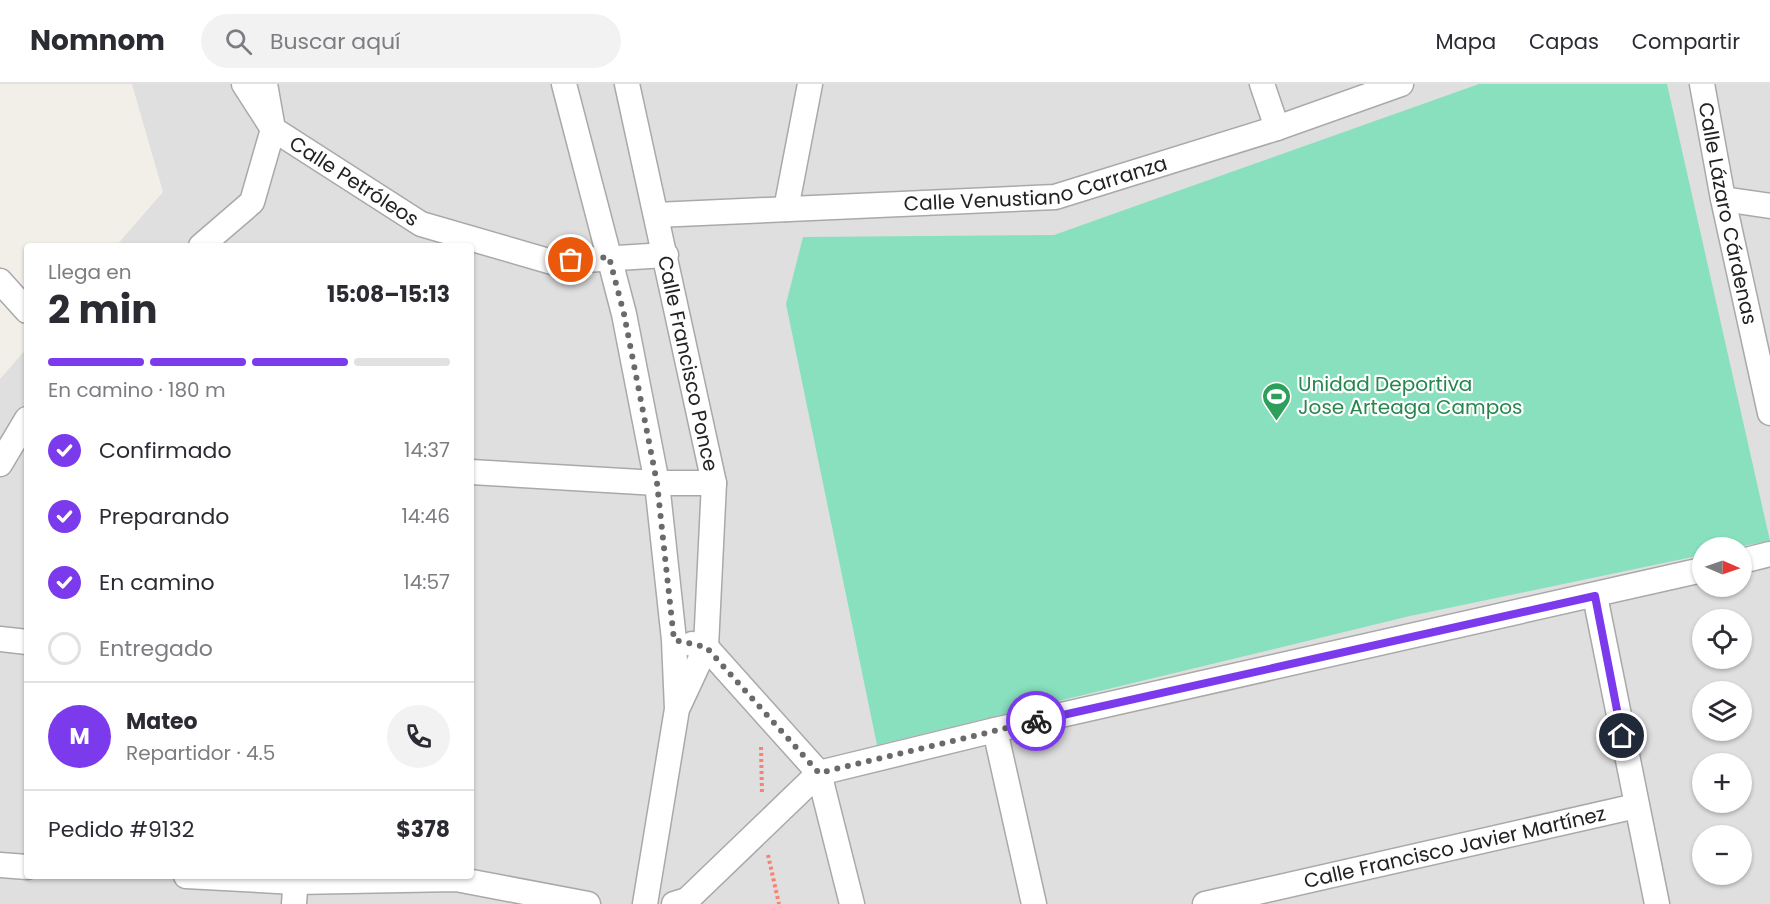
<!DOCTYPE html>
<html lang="es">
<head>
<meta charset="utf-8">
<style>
	body { margin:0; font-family:Poppins,sans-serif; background:#f2f2f3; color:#2b2b33; height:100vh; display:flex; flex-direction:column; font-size:22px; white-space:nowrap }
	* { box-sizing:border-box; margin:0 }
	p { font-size:20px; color:#7c7c81 }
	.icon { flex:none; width:33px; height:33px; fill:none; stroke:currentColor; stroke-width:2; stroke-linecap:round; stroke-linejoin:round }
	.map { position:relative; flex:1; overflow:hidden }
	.details { position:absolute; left:24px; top:159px; width:450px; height:636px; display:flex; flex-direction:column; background:#fff; border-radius:6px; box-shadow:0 2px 4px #0004 }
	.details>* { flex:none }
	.needle { width:39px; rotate:92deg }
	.buttons { position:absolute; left:1692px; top:453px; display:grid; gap:12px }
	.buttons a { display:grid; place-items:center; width:60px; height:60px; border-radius:50%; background:#fff; box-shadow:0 2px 4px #0004; font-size:30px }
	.pin { position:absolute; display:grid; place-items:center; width:51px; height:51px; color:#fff; margin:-26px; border:3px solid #fff; border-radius:50%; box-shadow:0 2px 6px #0007 }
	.courier { position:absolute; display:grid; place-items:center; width:60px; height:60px; margin:-30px; border:4px solid #7c3aed; border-radius:50%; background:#fff; color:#222; box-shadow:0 2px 8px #0007 }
	.headline em { font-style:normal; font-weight:700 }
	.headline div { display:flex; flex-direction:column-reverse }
	.headline { display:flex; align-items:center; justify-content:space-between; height:102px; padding:0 24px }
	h1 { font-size:39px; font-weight:700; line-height:45px }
	.bar { display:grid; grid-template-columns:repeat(4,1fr); gap:9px 6px; align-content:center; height:72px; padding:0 24px }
	.bar i { height:8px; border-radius:4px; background:#e1e1e2 }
	.bar .on { background:#7c3aed }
	.bar p { grid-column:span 4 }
	.line { display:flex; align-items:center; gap:15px; padding:0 24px; border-top:2px solid #e1e1e2 }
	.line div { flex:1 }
	.round { display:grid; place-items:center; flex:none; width:63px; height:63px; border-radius:32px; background:#f2f2f3 }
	ol { padding:0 24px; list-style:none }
	li { display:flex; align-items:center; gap:18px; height:66px }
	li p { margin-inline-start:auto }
	li .icon { padding:6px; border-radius:50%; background:#7c3aed; color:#fff; stroke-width:4 }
	li:last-child { color:#7c7c81 }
	li i { width:33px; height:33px; border:3px solid #e1e1e2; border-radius:50% }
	header { display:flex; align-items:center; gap:36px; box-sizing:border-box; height:84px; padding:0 30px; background:#fff; border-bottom:2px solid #e1e1e2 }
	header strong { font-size:28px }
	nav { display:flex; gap:33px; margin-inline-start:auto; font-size:21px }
	.search { width:420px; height:54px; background:#f2f2f3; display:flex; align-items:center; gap:15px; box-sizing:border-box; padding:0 21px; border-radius:33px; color:#7c7c81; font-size:22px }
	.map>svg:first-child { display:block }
	.residential { fill:#e0dfdf; fill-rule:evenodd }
	.pitch { fill:#88e0be }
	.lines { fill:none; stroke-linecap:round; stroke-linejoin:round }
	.street-casing { stroke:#a9a9a9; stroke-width:27 }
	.path { stroke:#fa8072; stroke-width:4; stroke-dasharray:3 3; stroke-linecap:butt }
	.street { stroke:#fff; stroke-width:24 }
	.done { stroke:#6b6a68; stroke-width:6; stroke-dasharray:0 10.8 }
	.route { stroke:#7c3aed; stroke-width:8 }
	.labels { text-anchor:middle; stroke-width:4.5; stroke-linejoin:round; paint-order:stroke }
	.street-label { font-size:20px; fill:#222; stroke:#fff }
	.leisure-label { font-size:20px; fill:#27864d; stroke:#fff; text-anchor:start }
</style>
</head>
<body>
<header>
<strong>Nomnom</strong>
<div class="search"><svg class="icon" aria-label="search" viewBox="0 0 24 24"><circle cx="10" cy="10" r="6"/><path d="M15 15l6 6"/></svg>Buscar aquí</div>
<nav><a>Mapa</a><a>Capas</a><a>Compartir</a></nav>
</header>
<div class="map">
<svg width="1770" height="820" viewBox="0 0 1770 820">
	<rect width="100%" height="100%" fill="#f2efe9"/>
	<!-- residential -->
	<path class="residential" d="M132,0h1638v820h-1770v-525l27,-31v528h444v-630h-355l47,-54zM1702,464h40v38h-40zM1702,536h40v38h-40zM1702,608h40v38h-40zM1702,680h40v38h-40zM1702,752h40v38h-40z"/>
	<!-- pitch -->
	<path class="pitch" d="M1479,0h188l103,457 -33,6 -35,1v7l-292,61 -533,129 -91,-441 17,-67 251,-2z"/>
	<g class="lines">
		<defs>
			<g id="street">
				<path id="s1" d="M244,0l29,45 148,95 131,38 114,-7"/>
				<path d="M564,0l60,230 33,169 17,157 3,69 -32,195"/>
				<path id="s2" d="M627,0l87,399 -8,164 -27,58"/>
				<path d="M1262,0l15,44"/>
				<path id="s3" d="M1702,0l21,115 47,214"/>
				<path d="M1723,115l47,7"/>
				<path d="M786,125l24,-125"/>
				<path id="s4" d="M656,131l399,-18 222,-69 124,-44"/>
				<path d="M201,162l51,-44 21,-73 -8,-45"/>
				<path d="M0,197l27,30"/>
				<path d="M0,380l27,-45"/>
				<path d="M471,388l186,11h57"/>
				<path d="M1742,477l28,-7"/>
				<path d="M1595,512l62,308"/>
				<path d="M0,555l27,3"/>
				<path d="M692,560l14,3 113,126 33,131"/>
				<path d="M995,646l39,174"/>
				<path d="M0,781l27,2"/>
				<path d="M186,792l109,6 161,-3 132,25"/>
				<path d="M294,820l2,-28"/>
				<path d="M674,820l13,-4 132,-127 176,-43 707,-160"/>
				<path id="s5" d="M1205,820l431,-98"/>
			</g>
		</defs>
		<!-- street casing -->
		<use href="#street" class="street-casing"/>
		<!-- path -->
		<g class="path">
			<path d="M761,663l1,47"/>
			<path d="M768,771l11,49"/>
		</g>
		<!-- street -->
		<use href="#street" class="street"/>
	</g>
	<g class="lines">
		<!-- done -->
		<path class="done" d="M571,176l38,-3 15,57 33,169 17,157 32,7 113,126 217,-52"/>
		<!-- route -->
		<path class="route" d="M1036,637l559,-125 27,140"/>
	</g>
	<!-- icons -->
	<defs>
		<symbol id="stadium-pin" viewBox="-11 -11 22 30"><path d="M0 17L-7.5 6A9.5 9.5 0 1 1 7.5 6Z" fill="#2e9e5b" stroke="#fff"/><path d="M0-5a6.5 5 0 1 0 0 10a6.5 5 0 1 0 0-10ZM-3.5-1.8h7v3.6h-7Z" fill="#fff"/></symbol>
	</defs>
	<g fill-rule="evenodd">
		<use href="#stadium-pin" x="1260" y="296" width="33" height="45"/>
	</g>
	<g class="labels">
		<!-- street labels -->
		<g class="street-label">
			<text dy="7" stroke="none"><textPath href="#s1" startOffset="150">Calle Petróleos</textPath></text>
			<text dy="7" stroke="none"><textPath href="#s4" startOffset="382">Calle Venustiano Carranza</textPath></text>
			<text dy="7" stroke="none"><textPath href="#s3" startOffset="132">Calle Lázaro Cárdenas</textPath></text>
			<text dy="7" stroke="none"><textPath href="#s2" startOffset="286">Calle Francisco Ponce</textPath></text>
			<text dy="7" stroke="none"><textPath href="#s5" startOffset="256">Calle Francisco Javier Martínez</textPath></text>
		</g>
		<!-- leisure labels -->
		<g class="leisure-label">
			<text x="1298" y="307">Unidad Deportiva<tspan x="1298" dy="23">Jose Arteaga Campos</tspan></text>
		</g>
	</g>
</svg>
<div class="buttons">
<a><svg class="needle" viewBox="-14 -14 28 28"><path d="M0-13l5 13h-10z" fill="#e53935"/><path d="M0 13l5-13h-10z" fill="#7c7c81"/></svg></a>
<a><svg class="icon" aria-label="locate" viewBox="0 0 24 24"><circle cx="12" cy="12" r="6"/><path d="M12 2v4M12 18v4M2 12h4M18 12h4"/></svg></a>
<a><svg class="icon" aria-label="layers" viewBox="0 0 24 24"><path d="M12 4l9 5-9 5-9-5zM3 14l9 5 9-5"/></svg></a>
<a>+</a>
<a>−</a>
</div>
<div class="pin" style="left:571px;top:176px;background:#ea580c"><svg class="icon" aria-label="bag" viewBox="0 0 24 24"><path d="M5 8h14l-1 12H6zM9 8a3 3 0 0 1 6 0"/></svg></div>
<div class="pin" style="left:1622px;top:652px;background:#1f2937"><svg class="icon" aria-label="home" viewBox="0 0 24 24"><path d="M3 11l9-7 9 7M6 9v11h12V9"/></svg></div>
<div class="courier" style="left:1036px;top:637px"><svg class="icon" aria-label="bike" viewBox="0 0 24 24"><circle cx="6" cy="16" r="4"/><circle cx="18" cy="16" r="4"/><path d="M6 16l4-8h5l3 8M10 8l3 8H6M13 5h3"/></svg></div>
<section class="details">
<div class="headline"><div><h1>2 min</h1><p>Llega en</p></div><em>15:08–15:13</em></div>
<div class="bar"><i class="on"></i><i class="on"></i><i class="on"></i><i></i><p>En camino · 180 m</p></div>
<ol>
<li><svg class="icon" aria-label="check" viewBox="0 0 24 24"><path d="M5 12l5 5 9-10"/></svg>Confirmado<p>14:37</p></li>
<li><svg class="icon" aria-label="check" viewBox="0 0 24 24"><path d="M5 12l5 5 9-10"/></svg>Preparando<p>14:46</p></li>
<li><svg class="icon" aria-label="check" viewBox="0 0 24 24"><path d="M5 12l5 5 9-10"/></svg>En camino<p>14:57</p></li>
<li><i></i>Entregado</li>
</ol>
<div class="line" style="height:108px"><b class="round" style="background:#7c3aed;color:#fff">M</b><div><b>Mateo</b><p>Repartidor · 4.5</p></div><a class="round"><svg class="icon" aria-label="phone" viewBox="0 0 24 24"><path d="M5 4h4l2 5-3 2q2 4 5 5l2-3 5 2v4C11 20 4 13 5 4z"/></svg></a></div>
<div class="line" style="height:78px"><div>Pedido #9132</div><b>$378</b></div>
</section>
</div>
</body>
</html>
